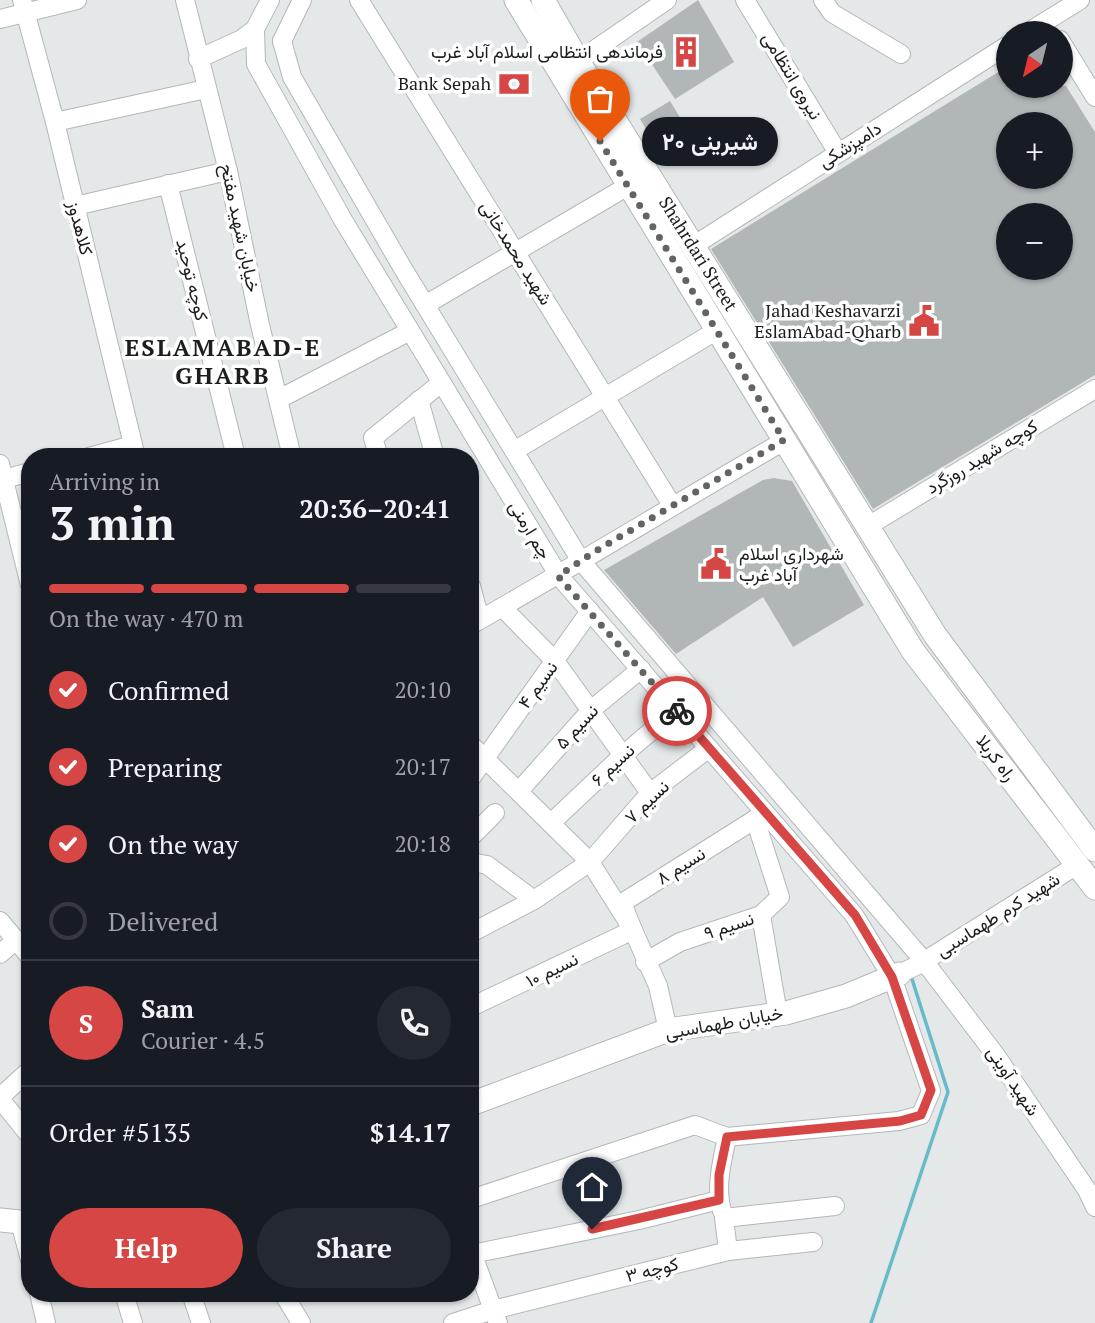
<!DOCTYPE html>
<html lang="en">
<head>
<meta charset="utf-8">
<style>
	body { margin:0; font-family:"PT Serif",Vazirmatn,serif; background:#242831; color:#f1f3f6; height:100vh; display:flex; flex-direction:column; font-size:26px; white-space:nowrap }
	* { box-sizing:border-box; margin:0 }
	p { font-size:23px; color:#9ea1a6 }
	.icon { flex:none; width:38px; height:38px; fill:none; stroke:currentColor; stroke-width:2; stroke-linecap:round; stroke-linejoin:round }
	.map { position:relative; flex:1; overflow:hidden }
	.side { position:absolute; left:21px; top:448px; width:458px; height:854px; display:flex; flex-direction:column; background:#171b24; border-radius:28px; box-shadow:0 2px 5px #0004 }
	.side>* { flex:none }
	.needle { width:46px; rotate:215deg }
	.tools { position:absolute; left:996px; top:21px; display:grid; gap:14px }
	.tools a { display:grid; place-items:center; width:77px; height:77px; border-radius:50%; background:#171b24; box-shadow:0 2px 5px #0004; font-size:35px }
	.pin { position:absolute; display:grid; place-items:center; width:60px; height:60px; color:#fff; margin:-72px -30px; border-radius:50% 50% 50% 0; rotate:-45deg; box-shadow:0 0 7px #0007 }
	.pin .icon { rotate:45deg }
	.courier { position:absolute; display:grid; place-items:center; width:70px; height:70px; margin:-35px; border:5px solid #d54644; border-radius:50%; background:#fff; color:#222; box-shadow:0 2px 9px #0007 }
	.bubble { position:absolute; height:49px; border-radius:24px; background:#171b24; box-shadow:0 2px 5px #0004; font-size:23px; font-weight:700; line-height:49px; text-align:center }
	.head em { font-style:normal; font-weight:700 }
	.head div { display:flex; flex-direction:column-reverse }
	.head { display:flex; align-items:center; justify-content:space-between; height:119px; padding:0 28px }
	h1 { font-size:46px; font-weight:700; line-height:52px }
	.bar { display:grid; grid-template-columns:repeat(4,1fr); gap:10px 7px; align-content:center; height:84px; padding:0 28px }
	.bar i { height:9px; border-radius:5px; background:#363941 }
	.bar .active { background:#d54644 }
	.bar p { grid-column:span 4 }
	.line { display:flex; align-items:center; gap:18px; padding:0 28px; border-top:2px solid #363941 }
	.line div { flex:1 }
	.round { display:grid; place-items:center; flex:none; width:74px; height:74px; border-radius:37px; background:#242831 }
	ol { padding:0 28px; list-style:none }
	li { display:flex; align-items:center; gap:21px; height:77px }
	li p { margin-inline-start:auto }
	li .icon { padding:7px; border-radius:50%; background:#d54644; color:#fff; stroke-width:4 }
	li:last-child { color:#9ea1a6 }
	li i { width:38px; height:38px; border:4px solid #363941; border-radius:50% }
	.cta { display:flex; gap:14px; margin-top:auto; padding:14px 28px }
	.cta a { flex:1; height:80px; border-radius:42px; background:#d54644; color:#fff; font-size:28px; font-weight:700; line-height:80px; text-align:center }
	.cta a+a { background:#242831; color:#f1f3f6 }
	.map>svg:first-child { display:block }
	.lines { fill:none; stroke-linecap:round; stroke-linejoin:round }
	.stream { stroke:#67bac9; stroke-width:3.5 }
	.building { fill:#b1b6b6; fill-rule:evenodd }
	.minor-casing { stroke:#b3b7b8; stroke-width:20 }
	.major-casing { stroke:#b3b7b8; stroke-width:25 }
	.minor { stroke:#fff; stroke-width:18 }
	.major { stroke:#fff; stroke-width:23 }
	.done { stroke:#626464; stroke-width:7; stroke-dasharray:0 12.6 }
	.route { stroke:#d54644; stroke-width:9 }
	.labels { text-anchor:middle; stroke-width:7; stroke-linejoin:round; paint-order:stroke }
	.poi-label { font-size:18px; fill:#1c1d1d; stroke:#fff; text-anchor:end }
	.street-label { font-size:18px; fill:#1c1d1d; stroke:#fff }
	.district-label { font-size:24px; font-weight:bold; letter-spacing:2px; fill:#1c1d1d; stroke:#fff }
</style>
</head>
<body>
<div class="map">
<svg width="1095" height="1323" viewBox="0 0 1095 1323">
	<rect width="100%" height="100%" fill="#e4e8e9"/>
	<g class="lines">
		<!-- stream -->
		<path class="stream" d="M871,1323l77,-231 -37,-116"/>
	</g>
	<!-- building -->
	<g class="building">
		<path d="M698,0l36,62 -59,37 -38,-57z"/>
		<path d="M1008,66v20h58l29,46v243l-222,134 -162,-260zM1008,124h52v53h-52zM1008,215h52v53h-52z"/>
		<path d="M670,101l22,36 -30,18 -22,-36z"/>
		<path d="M774,478l18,3 72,124 -71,42 -30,-50 -87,57 -72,-84 159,-90z"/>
	</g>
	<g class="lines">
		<defs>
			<g id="minor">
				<path d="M22,0l33,122 81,335"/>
				<path d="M185,0l43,171 32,154 32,132"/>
				<path d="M359,0l313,505"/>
				<path d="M745,0l93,153"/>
				<path d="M823,0l9,13 69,41"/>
				<path d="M0,19l77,-19"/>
				<path d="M255,29l1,35 87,156 216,356 295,339 38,62 39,114 -10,24 -22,6 -172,16 -32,-12 -224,74"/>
				<path d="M1027,33l53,-33"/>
				<path d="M1060,40l35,57"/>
				<path d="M282,41l10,36 110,190 179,294 343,400 73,96 90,133 8,17"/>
				<path d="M282,41l20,-41"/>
				<path d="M198,59l44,-20 13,-10 15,-29"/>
				<path d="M568,68l99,-68"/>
				<path d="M55,122l151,-33"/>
				<path d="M168,184l68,273"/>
				<path d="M75,206l153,-35"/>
				<path d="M693,246l315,-201"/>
				<path d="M425,305l203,-119"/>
				<path d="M279,399l131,-68"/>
				<path d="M419,400l16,57"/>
				<path d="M514,451l202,-120"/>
				<path d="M89,457l44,-12"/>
				<path d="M379,457l-6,-19 68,-55"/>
				<path d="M0,464l30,121"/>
				<path d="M0,480l30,-8"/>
				<path d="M868,526l227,-137"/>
				<path d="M471,586l9,33"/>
				<path d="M502,607l53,54 95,132"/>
				<path d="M471,625c105,-60 208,-123 313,-184"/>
				<path d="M471,745l119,117 43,68 25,56 10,44"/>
				<path d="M471,778l119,-167"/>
				<path d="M519,791l72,-81 50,-41"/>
				<path d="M755,819l25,78 -19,18"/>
				<path d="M551,823l72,-68 53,-45"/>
				<path d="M471,837l24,-24"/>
				<path d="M471,862l16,3 47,35"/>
				<path d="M0,921l30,36"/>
				<path d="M471,933l63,-33 56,-38 60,-69 59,-45"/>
				<path d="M0,954l16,-14"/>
				<path d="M645,962l35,-20 81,-27 17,99"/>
				<path d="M899,974l19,-9 159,-100"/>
				<path d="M471,1007l162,-77 -11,-27 143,-90"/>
				<path d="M0,1097l30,-27"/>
				<path d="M0,1099l30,37"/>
				<path d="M722,1211c-7,-24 0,-49 5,-74"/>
				<path d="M20,1222l10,38"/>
				<path d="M471,1250l27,73"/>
				<path d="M728,1251l-4,-33 111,-12"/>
				<path d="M472,1254l167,-34 80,-20"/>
				<path d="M39,1293l7,30"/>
				<path d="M124,1293l9,30"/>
				<path d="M191,1293l10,30"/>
				<path d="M283,1293l18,30"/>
				<path d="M453,1323l40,-13 235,-59 85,-9"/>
			</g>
			<g id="major">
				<path d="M516,0l397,651 182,237"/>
				<path d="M543,0l35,61 357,574 160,215"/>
				<path d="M471,1104l197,-74 118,-17 60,-17 53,-22"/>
				<path d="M0,1220l30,3"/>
			</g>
		</defs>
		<!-- minor casing -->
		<use href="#minor" class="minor-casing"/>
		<!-- major casing -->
		<use href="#major" class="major-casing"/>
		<!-- minor -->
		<use href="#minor" class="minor"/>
		<!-- major -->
		<use href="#major" class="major"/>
	</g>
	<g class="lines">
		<!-- done -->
		<path class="done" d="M600,141l184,299 -190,112 -36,24 119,135"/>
		<!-- route -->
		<path class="route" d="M592,1229l127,-29v-25l8,-38 173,-16 21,-6 10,-25 -39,-113 -37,-62 -178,-204"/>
	</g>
	<!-- icons -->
	<defs>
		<symbol id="building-bare" viewBox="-9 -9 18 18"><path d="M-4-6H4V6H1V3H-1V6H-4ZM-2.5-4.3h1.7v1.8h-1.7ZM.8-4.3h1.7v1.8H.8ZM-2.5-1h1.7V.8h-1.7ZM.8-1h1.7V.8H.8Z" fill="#d54644" stroke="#fff" stroke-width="2.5" paint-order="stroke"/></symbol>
		<symbol id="bank-bare" viewBox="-9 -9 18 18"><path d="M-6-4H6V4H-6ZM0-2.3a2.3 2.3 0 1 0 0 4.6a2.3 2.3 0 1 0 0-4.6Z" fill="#d54644" stroke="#fff" stroke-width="2.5" paint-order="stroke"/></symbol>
		<symbol id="civic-bare" viewBox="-9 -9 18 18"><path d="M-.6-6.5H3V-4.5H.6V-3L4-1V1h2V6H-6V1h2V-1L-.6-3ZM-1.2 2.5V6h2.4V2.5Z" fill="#d54644" stroke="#fff" stroke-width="2.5" paint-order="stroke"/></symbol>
	</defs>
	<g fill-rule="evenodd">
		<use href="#building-bare" x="664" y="30" width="44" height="44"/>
		<use href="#bank-bare" x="492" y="62" width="44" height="44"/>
		<use href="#civic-bare" x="902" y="299" width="44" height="44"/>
		<use href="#civic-bare" x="694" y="542" width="44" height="44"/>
	</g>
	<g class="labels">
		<!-- poi labels -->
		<g class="poi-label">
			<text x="663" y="58">فرماندهی انتظامی اسلام آباد غرب</text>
			<text x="491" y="90">Bank Sepah</text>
			<text x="901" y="317">Jahad Keshavarzi<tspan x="901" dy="21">EslamAbad-Qharb</tspan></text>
			<text x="739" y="560" text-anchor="start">شهرداری اسلام<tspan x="739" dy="21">آباد غرب</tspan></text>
		</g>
		<!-- street labels -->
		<g class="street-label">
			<text transform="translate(792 76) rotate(59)" y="6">نیروی انتظامی</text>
			<text transform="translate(850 145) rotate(-32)" y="6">دامپزشکی</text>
			<text transform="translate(80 228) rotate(76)" y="6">کلاهدوز</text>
			<text transform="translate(240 228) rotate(78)" y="6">خیابان شهید مفتح</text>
			<text transform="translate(516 253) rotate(58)" y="6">شهید محمدخانی</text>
			<text transform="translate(698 254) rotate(58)" y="6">Shahrdari Street</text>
			<text transform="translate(192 280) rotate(76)" y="6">کوچه توحید</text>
			<text transform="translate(982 457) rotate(-31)" y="6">کوچه شهید روزگرد</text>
			<text transform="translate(530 530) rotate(59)" y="6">چم ارمنی</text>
			<text transform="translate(538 685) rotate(-54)" y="6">نسیم ۴</text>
			<text transform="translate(577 727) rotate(-47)" y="6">نسیم ۵</text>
			<text transform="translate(996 758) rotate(53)" y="6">راه کربلا</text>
			<text transform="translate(613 765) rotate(-43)" y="6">نسیم ۶</text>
			<text transform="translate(647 802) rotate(-44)" y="6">نسیم ۷</text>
			<text transform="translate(681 866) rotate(-32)" y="6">نسیم ۸</text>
			<text transform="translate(998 915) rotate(-32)" y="6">شهید کرم طهماسبی</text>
			<text transform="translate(729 926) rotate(-18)" y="6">نسیم ۹</text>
			<text transform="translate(552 970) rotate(-26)" y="6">نسیم ۱۰</text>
			<text transform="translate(724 1023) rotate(-10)" y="6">خیابان طهماسبی</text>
			<text transform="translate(1013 1081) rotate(56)" y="6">شهید آوینی</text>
			<text transform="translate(652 1270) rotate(-14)" y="6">کوچه ۳</text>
		</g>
		<!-- district labels -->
		<g class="district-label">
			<text x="223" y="356">ESLAMABAD-E<tspan x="223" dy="28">GHARB</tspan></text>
		</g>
	</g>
</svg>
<div class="tools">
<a><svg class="needle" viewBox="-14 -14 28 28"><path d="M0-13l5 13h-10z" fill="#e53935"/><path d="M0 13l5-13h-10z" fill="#9ea1a6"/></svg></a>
<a>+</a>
<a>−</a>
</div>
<div class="pin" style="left:600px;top:141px;background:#ea580c"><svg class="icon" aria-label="bag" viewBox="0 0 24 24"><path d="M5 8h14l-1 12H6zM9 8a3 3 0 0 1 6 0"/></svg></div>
<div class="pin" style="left:592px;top:1229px;background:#1f2937"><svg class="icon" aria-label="home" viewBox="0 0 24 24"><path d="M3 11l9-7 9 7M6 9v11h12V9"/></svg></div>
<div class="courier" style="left:677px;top:711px"><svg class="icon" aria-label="bike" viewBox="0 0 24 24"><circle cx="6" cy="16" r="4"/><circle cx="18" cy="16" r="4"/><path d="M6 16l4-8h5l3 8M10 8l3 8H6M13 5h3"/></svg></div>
<div class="bubble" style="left:642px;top:117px;width:136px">شیرینی ۲۰</div>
<section class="side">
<div class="head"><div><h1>3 min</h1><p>Arriving in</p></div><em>20:36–20:41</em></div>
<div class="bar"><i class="active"></i><i class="active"></i><i class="active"></i><i></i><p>On the way · 470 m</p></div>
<ol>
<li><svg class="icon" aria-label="check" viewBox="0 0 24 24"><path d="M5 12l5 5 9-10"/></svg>Confirmed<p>20:10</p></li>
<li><svg class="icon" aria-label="check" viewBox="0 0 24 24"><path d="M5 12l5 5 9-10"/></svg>Preparing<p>20:17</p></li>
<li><svg class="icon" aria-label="check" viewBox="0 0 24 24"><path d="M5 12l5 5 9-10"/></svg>On the way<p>20:18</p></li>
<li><i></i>Delivered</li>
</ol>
<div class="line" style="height:126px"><b class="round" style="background:#d54644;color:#fff">S</b><div><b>Sam</b><p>Courier · 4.5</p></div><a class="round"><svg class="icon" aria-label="phone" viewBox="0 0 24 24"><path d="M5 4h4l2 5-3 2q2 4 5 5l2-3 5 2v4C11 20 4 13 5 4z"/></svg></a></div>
<div class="line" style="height:91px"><div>Order #5135</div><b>$14.17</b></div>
<div class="cta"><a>Help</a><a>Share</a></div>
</section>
</div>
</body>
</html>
